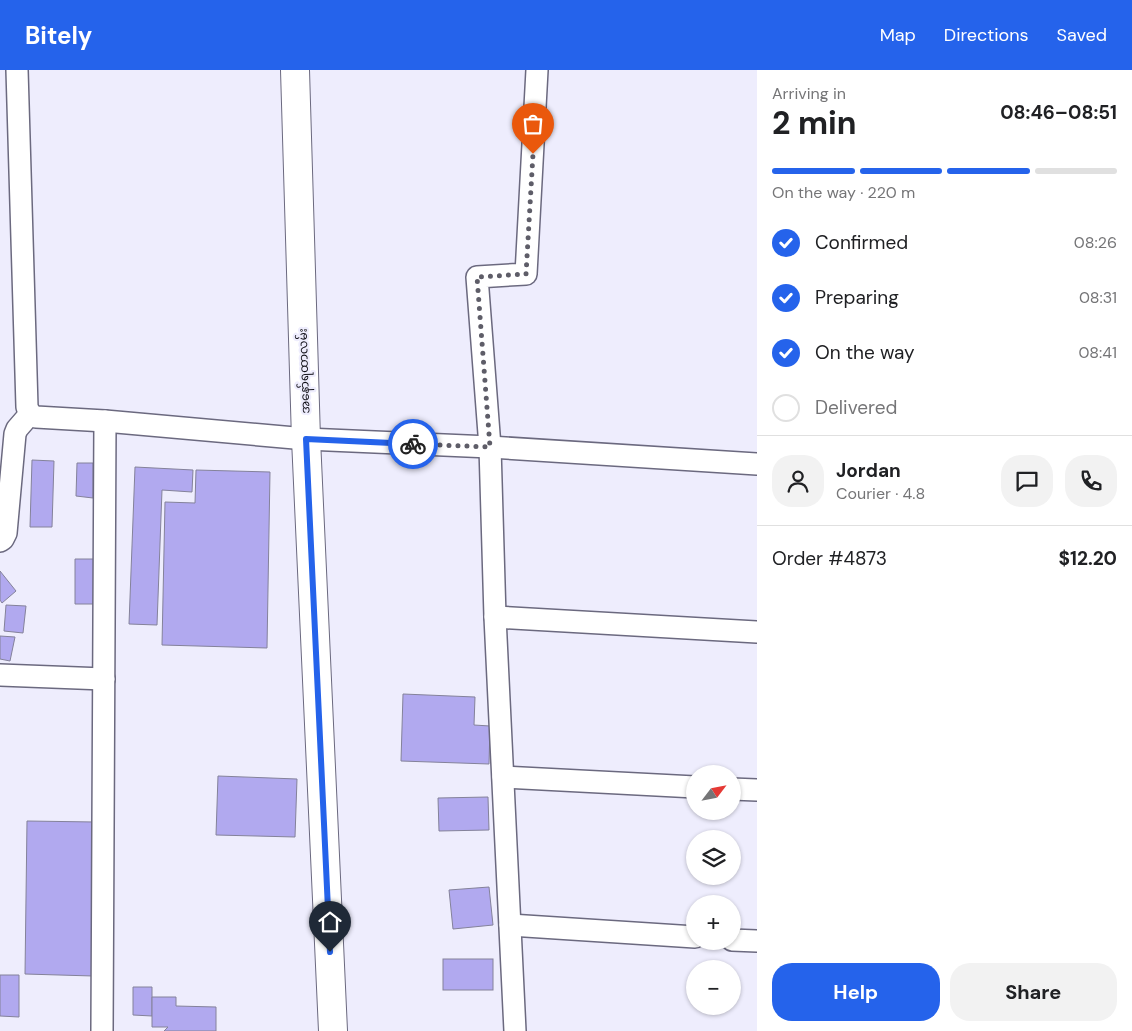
<!DOCTYPE html>
<html lang="en">
<head>
<meta charset="utf-8">
<style>
	body { margin:0; font-family:"DM Sans","Noto Sans Myanmar",sans-serif; background:#f2f2f2; color:#202124; height:100vh; display:flex; flex-direction:column; font-size:19px; white-space:nowrap }
	* { box-sizing:border-box; margin:0 }
	p { font-size:16px; color:#757577 }
	.icon { flex:none; width:28px; height:28px; fill:none; stroke:currentColor; stroke-width:2; stroke-linecap:round; stroke-linejoin:round }
	.map { position:relative; flex:1; overflow:hidden }
	.sheet { display:flex; flex-direction:column; background:#fff; width:375px }
	.sheet>* { flex:none }
	.needle { width:32px; rotate:58deg }
	.buttons { position:absolute; left:686px; top:695px; display:grid; gap:10px }
	.buttons a { display:grid; place-items:center; width:55px; height:55px; border-radius:50%; background:#fff; box-shadow:0 1px 4px #0004; font-size:25px }
	.pin { position:absolute; display:grid; place-items:center; width:42px; height:42px; color:#fff; margin:-51px -21px; border-radius:50% 50% 50% 0; rotate:-45deg; box-shadow:0 0 5px #0007 }
	.pin .icon { rotate:45deg }
	.courier { position:absolute; display:grid; place-items:center; width:50px; height:50px; margin:-25px; border:4px solid #2563eb; border-radius:50%; background:#fff; color:#222; box-shadow:0 1px 6px #0007 }
	.summary em { font-style:normal; font-weight:700 }
	.summary div { display:flex; flex-direction:column-reverse }
	.summary { display:flex; align-items:center; justify-content:space-between; height:85px; padding:0 15px }
	h1 { font-size:32px; font-weight:700; line-height:38px }
	.bar { display:grid; grid-template-columns:repeat(4,1fr); gap:8px 5px; align-content:center; height:60px; padding:0 15px }
	.bar i { height:6px; border-radius:4px; background:#e0e0e0 }
	.bar .active { background:#2563eb }
	.bar p { grid-column:span 4 }
	.line { display:flex; align-items:center; gap:12px; padding:0 15px; border-top:1px solid #e0e0e0 }
	.line div { flex:1 }
	.round { display:grid; place-items:center; flex:none; width:52px; height:52px; border-radius:20px; background:#f2f2f2 }
	ol { padding:0 15px; list-style:none }
	li { display:flex; align-items:center; gap:15px; height:55px }
	li p { margin-inline-start:auto }
	li .icon { padding:5px; border-radius:50%; background:#2563eb; color:#fff; stroke-width:4 }
	li:last-child { color:#757577 }
	li i { width:28px; height:28px; border:2px solid #e0e0e0; border-radius:50% }
	.button { display:flex; gap:10px; margin-top:auto; padding:10px 15px }
	.button a { flex:1; height:58px; border-radius:20px; background:#2563eb; color:#fff; font-size:20px; font-weight:700; line-height:58px; text-align:center }
	.button a+a { background:#f2f2f2; color:#202124 }
	header { display:flex; align-items:center; gap:30px; box-sizing:border-box; height:70px; padding:0 25px; background:#2563eb; color:#fff }
	header strong { font-size:24px }
	nav { display:flex; gap:28px; margin-inline-start:auto; font-size:18px }
	main { display:flex; flex:1; min-height:0 }
	.map>svg:first-child { display:block }
	.building { fill:#b1a9ef; stroke:#84829a }
	.lines { fill:none; stroke-linecap:round; stroke-linejoin:round }
	.street-casing { stroke:#6b697f; stroke-width:24 }
	.secondary-casing { stroke:#6b697f; stroke-width:30 }
	.street { stroke:#fff; stroke-width:21 }
	.secondary { stroke:#fff; stroke-width:28 }
	.done { stroke:#5e5d68; stroke-width:5; stroke-dasharray:0 9 }
	.route { stroke:#2563eb; stroke-width:6 }
	.labels { text-anchor:middle; stroke-width:4.5; stroke-linejoin:round; paint-order:stroke }
	.street-label { font-size:12px; fill:#111018; stroke:#eeedfd }
</style>
</head>
<body>
<header>
<strong>Bitely</strong>
<nav><a>Map</a><a>Directions</a><a>Saved</a></nav>
</header>
<main>
<div class="map">
<svg width="757" height="961" viewBox="0 0 757 961">
	<rect width="100%" height="100%" fill="#eeedfd"/>
	<!-- building -->
	<g class="building">
		<path d="M32,390l22,1 -2,66h-22z"/>
		<path d="M77,393h16v35l-17,-2z"/>
		<path d="M135,397l58,3 -1,22 -30,-2 -5,135 -28,-1z"/>
		<path d="M196,400l74,2 -3,176 -105,-3 3,-143 30,1z"/>
		<path d="M75,489h19l1,45h-20z"/>
		<path d="M0,501l16,20 -14,12 -2,-3z"/>
		<path d="M6,535l20,1 -3,27 -19,-2z"/>
		<path d="M0,566l15,1 -5,24 -10,-2z"/>
		<path d="M403,624l72,3 -1,28 16,1 -1,38 -88,-3z"/>
		<path d="M218,706l79,3 -2,58 -79,-2z"/>
		<path d="M488,727l1,33 -50,1 -1,-33z"/>
		<path d="M27,751l68,1 -2,154 -68,-2z"/>
		<path d="M489,817l4,38 -40,4 -4,-39z"/>
		<rect x="443" y="889" width="50" height="31"/>
		<path d="M0,905h19v42l-19,-1z"/>
		<path d="M133,917h19v29l-19,-1z"/>
		<path d="M152,927h24v9l40,1v24h-52l4,-4h-16z"/>
	</g>
	<g class="lines">
		<defs>
			<g id="street">
				<path d="M17,0l10,337 3,7 6,3 69,4 201,18 184,8 267,17"/>
				<path d="M0,471l3,-2 3,-6 9,-99 2,-5 13,-15"/>
				<path d="M495,547l262,15"/>
				<path d="M0,605l104,4"/>
				<path d="M503,707l192,10"/>
				<path d="M732,719l25,1"/>
				<path d="M510,855l185,12"/>
				<path d="M732,870l25,1"/>
				<path d="M102,961l3,-610"/>
				<path d="M515,961l-20,-414 -5,-170 -13,-170 49,-3 11,-204"/>
			</g>
			<path id="secondary" d="M295,0l11,369 27,592"/>
		</defs>
		<!-- street casing -->
		<use href="#street" class="street-casing"/>
		<!-- secondary casing -->
		<use href="#secondary" class="secondary-casing"/>
		<!-- street -->
		<use href="#street" class="street"/>
		<!-- secondary -->
		<use href="#secondary" class="secondary"/>
	</g>
	<g class="lines">
		<!-- done -->
		<path class="done" d="M413,374l77,3 -13,-170 49,-3 7,-120"/>
		<!-- route -->
		<path class="route" d="M330,882l-24,-513 107,5"/>
	</g>
	<g class="labels">
		<!-- street labels -->
		<g class="street-label">
			<text transform="translate(304 301) rotate(-92)" y="4">အနော်ရထာလမ်း</text>
		</g>
	</g>
</svg>
<div class="buttons">
<a><svg class="needle" viewBox="-14 -14 28 28"><path d="M0-13l5 13h-10z" fill="#e53935"/><path d="M0 13l5-13h-10z" fill="#757577"/></svg></a>
<a><svg class="icon" aria-label="layers" viewBox="0 0 24 24"><path d="M12 4l9 5-9 5-9-5zM3 14l9 5 9-5"/></svg></a>
<a>+</a>
<a>−</a>
</div>
<div class="pin" style="left:533px;top:84px;background:#ea580c"><svg class="icon" aria-label="bag" viewBox="0 0 24 24"><path d="M5 8h14l-1 12H6zM9 8a3 3 0 0 1 6 0"/></svg></div>
<div class="pin" style="left:330px;top:882px;background:#1f2937"><svg class="icon" aria-label="home" viewBox="0 0 24 24"><path d="M3 11l9-7 9 7M6 9v11h12V9"/></svg></div>
<div class="courier" style="left:413px;top:374px"><svg class="icon" aria-label="bike" viewBox="0 0 24 24"><circle cx="6" cy="16" r="4"/><circle cx="18" cy="16" r="4"/><path d="M6 16l4-8h5l3 8M10 8l3 8H6M13 5h3"/></svg></div>
</div>
<section class="sheet">
<div class="summary"><div><h1>2 min</h1><p>Arriving in</p></div><em>08:46–08:51</em></div>
<div class="bar"><i class="active"></i><i class="active"></i><i class="active"></i><i></i><p>On the way · 220 m</p></div>
<ol>
<li><svg class="icon" aria-label="check" viewBox="0 0 24 24"><path d="M5 12l5 5 9-10"/></svg>Confirmed<p>08:26</p></li>
<li><svg class="icon" aria-label="check" viewBox="0 0 24 24"><path d="M5 12l5 5 9-10"/></svg>Preparing<p>08:31</p></li>
<li><svg class="icon" aria-label="check" viewBox="0 0 24 24"><path d="M5 12l5 5 9-10"/></svg>On the way<p>08:41</p></li>
<li><i></i>Delivered</li>
</ol>
<div class="line" style="height:90px"><a class="round"><svg class="icon" aria-label="person" viewBox="0 0 24 24"><circle cx="12" cy="8" r="4"/><path d="M4 21q1-7 8-7t8 7"/></svg></a><div><b>Jordan</b><p>Courier · 4.8</p></div><a class="round"><svg class="icon" aria-label="chat" viewBox="0 0 24 24"><path d="M4 5h16v11H9l-5 4z"/></svg></a><a class="round"><svg class="icon" aria-label="phone" viewBox="0 0 24 24"><path d="M5 4h4l2 5-3 2q2 4 5 5l2-3 5 2v4C11 20 4 13 5 4z"/></svg></a></div>
<div class="line" style="height:65px"><div>Order #4873</div><b>$12.20</b></div>
<div class="button"><a>Help</a><a>Share</a></div>
</section>
</main>
</body>
</html>
